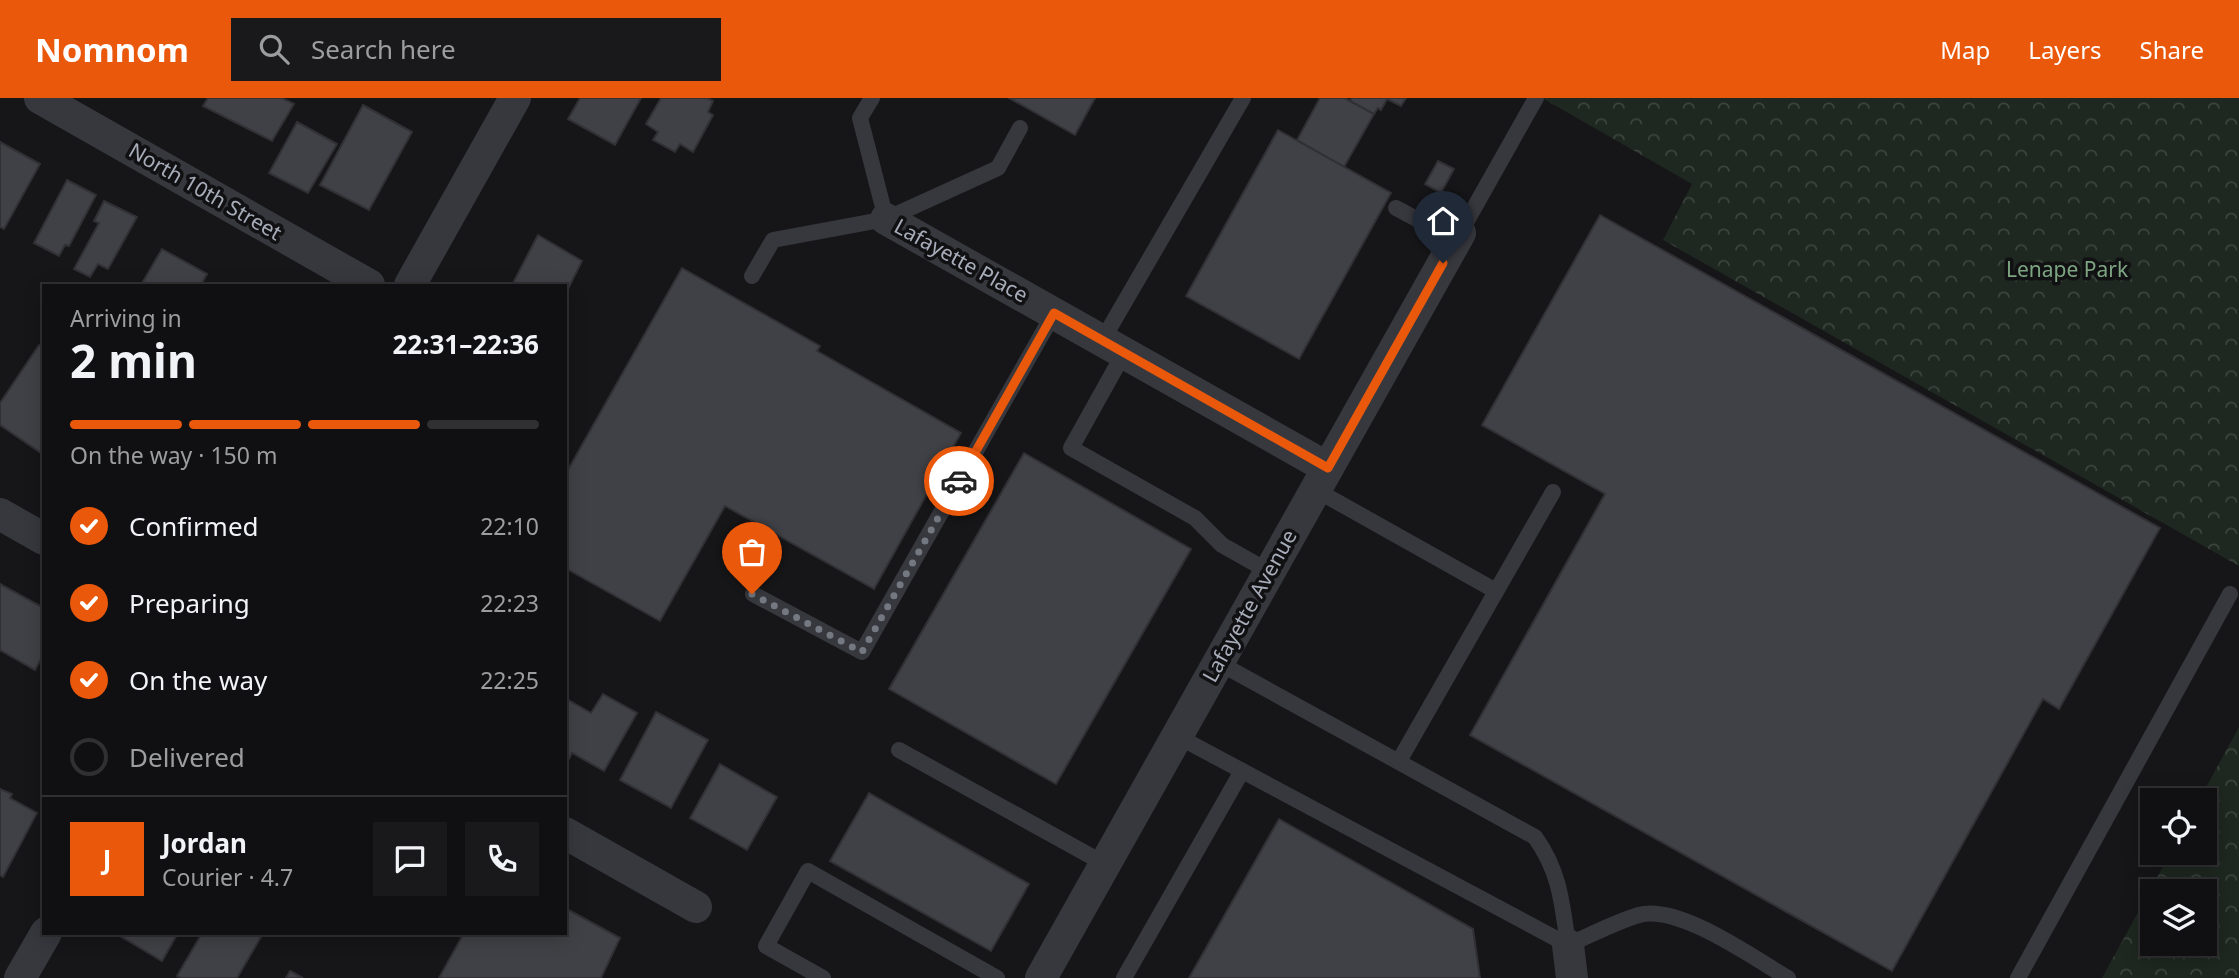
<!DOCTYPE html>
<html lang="en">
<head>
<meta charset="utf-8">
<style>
	body { margin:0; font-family:"Noto Sans",sans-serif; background:#19191b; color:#f1f3f6; height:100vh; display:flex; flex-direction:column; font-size:26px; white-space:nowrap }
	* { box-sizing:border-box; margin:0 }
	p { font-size:23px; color:#9c9d9f }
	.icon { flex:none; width:38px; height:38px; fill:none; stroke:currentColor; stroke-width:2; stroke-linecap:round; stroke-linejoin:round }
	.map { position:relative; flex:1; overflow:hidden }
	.sheet { position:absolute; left:42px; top:186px; width:525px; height:651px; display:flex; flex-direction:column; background:#101012; border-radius:0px; box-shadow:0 4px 18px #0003,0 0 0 2px #303032 }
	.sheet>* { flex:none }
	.controls { position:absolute; left:2140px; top:690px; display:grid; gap:14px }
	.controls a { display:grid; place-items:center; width:77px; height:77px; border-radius:0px; background:#101012; box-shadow:0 4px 18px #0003,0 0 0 2px #303032; font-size:35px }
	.pin { position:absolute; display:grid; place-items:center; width:60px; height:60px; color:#fff; margin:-72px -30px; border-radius:50% 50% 50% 0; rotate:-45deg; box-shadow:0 0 7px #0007 }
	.pin .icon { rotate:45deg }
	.courier { position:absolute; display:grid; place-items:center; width:70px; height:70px; margin:-35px; border:5px solid #ea580c; border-radius:50%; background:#fff; color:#222; box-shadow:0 2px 9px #0007 }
	.summary em { font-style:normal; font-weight:700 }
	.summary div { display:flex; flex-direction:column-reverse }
	.summary { display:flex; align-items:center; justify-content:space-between; height:119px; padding:0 28px }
	h1 { font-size:46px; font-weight:700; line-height:52px }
	.bar { display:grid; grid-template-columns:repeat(4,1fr); gap:10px 7px; align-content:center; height:84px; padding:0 28px }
	.bar i { height:9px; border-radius:5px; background:#303032 }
	.bar .current { background:#ea580c }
	.bar p { grid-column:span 4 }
	.line { display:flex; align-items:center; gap:18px; padding:0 28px; border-top:2px solid #303032 }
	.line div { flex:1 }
	.round { display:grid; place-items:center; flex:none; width:74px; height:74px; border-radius:0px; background:#19191b }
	ol { padding:0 28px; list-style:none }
	li { display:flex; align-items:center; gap:21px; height:77px }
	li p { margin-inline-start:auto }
	li .icon { padding:7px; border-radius:50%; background:#ea580c; color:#fff; stroke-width:4 }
	li:last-child { color:#9c9d9f }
	li i { width:38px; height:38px; border:4px solid #303032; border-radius:50% }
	header { display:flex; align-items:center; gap:42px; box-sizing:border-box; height:98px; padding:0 35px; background:#ea580c; color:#fff }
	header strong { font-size:33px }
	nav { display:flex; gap:38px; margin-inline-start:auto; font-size:24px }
	.search { width:490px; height:63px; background:#19191b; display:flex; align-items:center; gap:18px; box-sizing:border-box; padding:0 24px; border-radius:0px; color:#9c9d9f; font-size:26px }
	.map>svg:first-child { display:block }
	.forest { fill:url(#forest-crowns); fill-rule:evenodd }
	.building { fill:#404146; stroke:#303035; stroke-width:2 }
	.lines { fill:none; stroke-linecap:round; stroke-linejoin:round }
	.lane { stroke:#37383e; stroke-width:16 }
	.street { stroke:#37383e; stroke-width:32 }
	.done { stroke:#747881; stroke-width:7; stroke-dasharray:0 12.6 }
	.route { stroke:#ea580c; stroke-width:9 }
	.labels { text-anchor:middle; stroke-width:7; stroke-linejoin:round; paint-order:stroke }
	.street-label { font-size:21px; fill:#a7acb9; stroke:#111113 }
	.park-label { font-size:21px; fill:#7da582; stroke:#111113 }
</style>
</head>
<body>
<header>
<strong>Nomnom</strong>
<div class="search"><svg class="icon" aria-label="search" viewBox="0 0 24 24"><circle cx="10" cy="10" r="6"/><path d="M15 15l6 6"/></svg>Search here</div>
<nav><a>Map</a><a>Layers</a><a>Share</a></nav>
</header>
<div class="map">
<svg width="2239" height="880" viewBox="0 0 2239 880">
	<defs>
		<pattern id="forest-crowns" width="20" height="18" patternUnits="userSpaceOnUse" patternTransform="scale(1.75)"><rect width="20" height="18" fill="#1e2720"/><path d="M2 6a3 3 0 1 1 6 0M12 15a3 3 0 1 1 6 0" fill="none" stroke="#3c443e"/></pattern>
	</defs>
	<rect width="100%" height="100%" fill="#161618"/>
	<!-- forest -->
	<g class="forest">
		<path d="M1542,0h697v468l-576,-326 29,-56z"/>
		<path d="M2239,629v251h-137l69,-126h34v-52h-6zM2152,793h53v52h-53z"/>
	</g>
	<!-- building -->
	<g class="building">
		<path d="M208,0h74l12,6 -22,37 -69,-35z"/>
		<path d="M580,0h61l-26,47 -47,-26z"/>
		<path d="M661,0h46l6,3 -5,11 5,3 -20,37 -13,-8 -5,8 -22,-12 5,-8 -12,-8z"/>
		<path d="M1009,0h86l-20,37z"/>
		<path d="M1320,0h25l29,16 -30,53 -47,-27z"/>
		<path d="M1352,0h54l-5,8 -14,-7 -6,11 -3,-2 -4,6 -24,-13z"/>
		<path d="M363,7l49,27 -43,78 -49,-25z"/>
		<path d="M297,24l40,22 -29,49 -39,-20z"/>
		<path d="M1278,32l113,63 -92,166 -113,-63z"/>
		<path d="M0,44l40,22 -36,65 -4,-2z"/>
		<path d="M1438,63l16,8 -13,24 -16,-9z"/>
		<path d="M67,82l29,15 -27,51 -4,-1 -6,11 -25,-13z"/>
		<path d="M104,103l33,16 -29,52 -10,-5 -8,13 -16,-8 25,-46 -5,-2z"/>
		<path d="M1600,117l560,313 -101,181 -16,-10 -151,272 -422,-236 135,-241 -123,-69z"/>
		<path d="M538,137l44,26 -17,34v-10h-53z"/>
		<path d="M162,151l45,25 -6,11h-60z"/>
		<path d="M682,170l138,78 -3,5 144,82 -87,156 -149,-83 -65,115 -95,-53v-93z"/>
		<path d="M39,247l5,3v107l-44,-30v-22z"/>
		<path d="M1024,355l167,96 -135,235 -167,-95z"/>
		<path d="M0,486l44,24v45l-9,17 -35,-20z"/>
		<path d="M603,596l34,19 -33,58 -32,-18 -3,6 -4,-2v-59l26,15z"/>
		<path d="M656,614l52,28 -37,68 -51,-28z"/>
		<path d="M720,666l57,33 -30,53 -57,-32z"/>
		<path d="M0,691l12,5 -2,4 27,15 -34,64 -3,-2z"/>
		<path d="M869,695l160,91 -38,67 -161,-90z"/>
		<path d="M1279,721l194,110 7,49h-291z"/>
		<path d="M565,810l55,30 -19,40h-162l25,-45h101z"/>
		<path d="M115,835h63l-16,28z"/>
		<path d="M202,835h50l9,4 -24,41h-56l-4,-2z"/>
		<path d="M290,873l13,7h-17z"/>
	</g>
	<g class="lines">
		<!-- lane -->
		<g class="lane">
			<path d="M872,0l-12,20 26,101"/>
			<path d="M1396,110l60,32"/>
			<path d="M1460,135l76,-135"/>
			<path d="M752,178l21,-36 113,-21 112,-51 22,-40"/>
			<path d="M1102,243l141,-243"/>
			<path d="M1124,255l-53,95 124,70 27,27 48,27"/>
			<path d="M1316,392l180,101"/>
			<path d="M753,496l109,58 192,-339"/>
			<path d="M1219,565l316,174c25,35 27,66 33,108"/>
			<path d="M1177,638l391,209"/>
			<path d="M899,652l206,114"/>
			<path d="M1399,663l154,-269"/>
			<path d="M1568,847c23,-10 47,-23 71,-30 40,-11 114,43 149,63"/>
			<path d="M823,880l-57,-32 42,-75 189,107"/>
			<path d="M1124,880l118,-207"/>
			<path d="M2018,880l212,-384"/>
		</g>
		<!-- street -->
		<g class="street">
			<path d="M40,0l329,187"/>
			<path d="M886,121l442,249"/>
			<path d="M410,187l105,-187"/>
			<path d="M0,416l44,25"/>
			<path d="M565,735l131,74"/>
			<path d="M1568,847l4,33"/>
			<path d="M20,880l26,-45"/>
			<path d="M1041,880l419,-745"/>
		</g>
	</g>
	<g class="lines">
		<!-- done -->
		<path class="done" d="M752,496l110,58 97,-171"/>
		<!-- route -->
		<path class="route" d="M959,383l95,-168 274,155 115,-205"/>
	</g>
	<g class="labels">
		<!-- street labels -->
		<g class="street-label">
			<text transform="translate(205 94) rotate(30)" y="7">North 10th Street</text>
			<text transform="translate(961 163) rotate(29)" y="7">Lafayette Place</text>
			<text transform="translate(1250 508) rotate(-61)" y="7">Lafayette Avenue</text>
		</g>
		<!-- park labels -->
		<g class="park-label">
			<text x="2067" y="179">Lenape Park</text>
		</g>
	</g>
</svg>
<div class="controls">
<a><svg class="icon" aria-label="locate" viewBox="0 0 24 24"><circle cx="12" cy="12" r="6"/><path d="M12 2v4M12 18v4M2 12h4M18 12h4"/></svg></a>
<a><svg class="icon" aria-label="layers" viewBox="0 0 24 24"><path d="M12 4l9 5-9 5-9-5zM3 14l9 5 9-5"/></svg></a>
</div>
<div class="pin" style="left:752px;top:496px;background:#ea580c"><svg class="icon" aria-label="bag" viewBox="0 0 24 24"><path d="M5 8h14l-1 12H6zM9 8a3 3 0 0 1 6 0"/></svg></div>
<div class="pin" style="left:1443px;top:165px;background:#1f2937"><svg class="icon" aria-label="home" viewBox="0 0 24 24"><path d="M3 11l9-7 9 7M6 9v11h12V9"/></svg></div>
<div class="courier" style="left:959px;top:383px"><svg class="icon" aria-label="car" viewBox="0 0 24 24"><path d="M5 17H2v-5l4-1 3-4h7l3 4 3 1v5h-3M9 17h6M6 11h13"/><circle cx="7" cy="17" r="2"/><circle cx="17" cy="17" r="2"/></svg></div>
<section class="sheet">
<div class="summary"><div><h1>2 min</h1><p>Arriving in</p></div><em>22:31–22:36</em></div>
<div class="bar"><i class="current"></i><i class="current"></i><i class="current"></i><i></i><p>On the way · 150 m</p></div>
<ol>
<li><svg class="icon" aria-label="check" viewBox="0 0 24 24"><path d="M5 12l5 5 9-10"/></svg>Confirmed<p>22:10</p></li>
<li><svg class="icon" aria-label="check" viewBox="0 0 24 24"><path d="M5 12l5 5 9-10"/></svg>Preparing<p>22:23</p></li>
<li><svg class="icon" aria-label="check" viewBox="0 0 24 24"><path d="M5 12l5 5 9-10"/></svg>On the way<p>22:25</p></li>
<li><i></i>Delivered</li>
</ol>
<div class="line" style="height:126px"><b class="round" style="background:#ea580c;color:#fff">J</b><div><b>Jordan</b><p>Courier · 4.7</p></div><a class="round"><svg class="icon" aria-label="chat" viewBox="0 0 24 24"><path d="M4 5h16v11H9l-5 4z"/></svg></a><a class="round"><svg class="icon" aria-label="phone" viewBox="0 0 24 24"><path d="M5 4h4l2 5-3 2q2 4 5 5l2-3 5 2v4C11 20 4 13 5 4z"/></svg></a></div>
</section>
</div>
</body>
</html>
